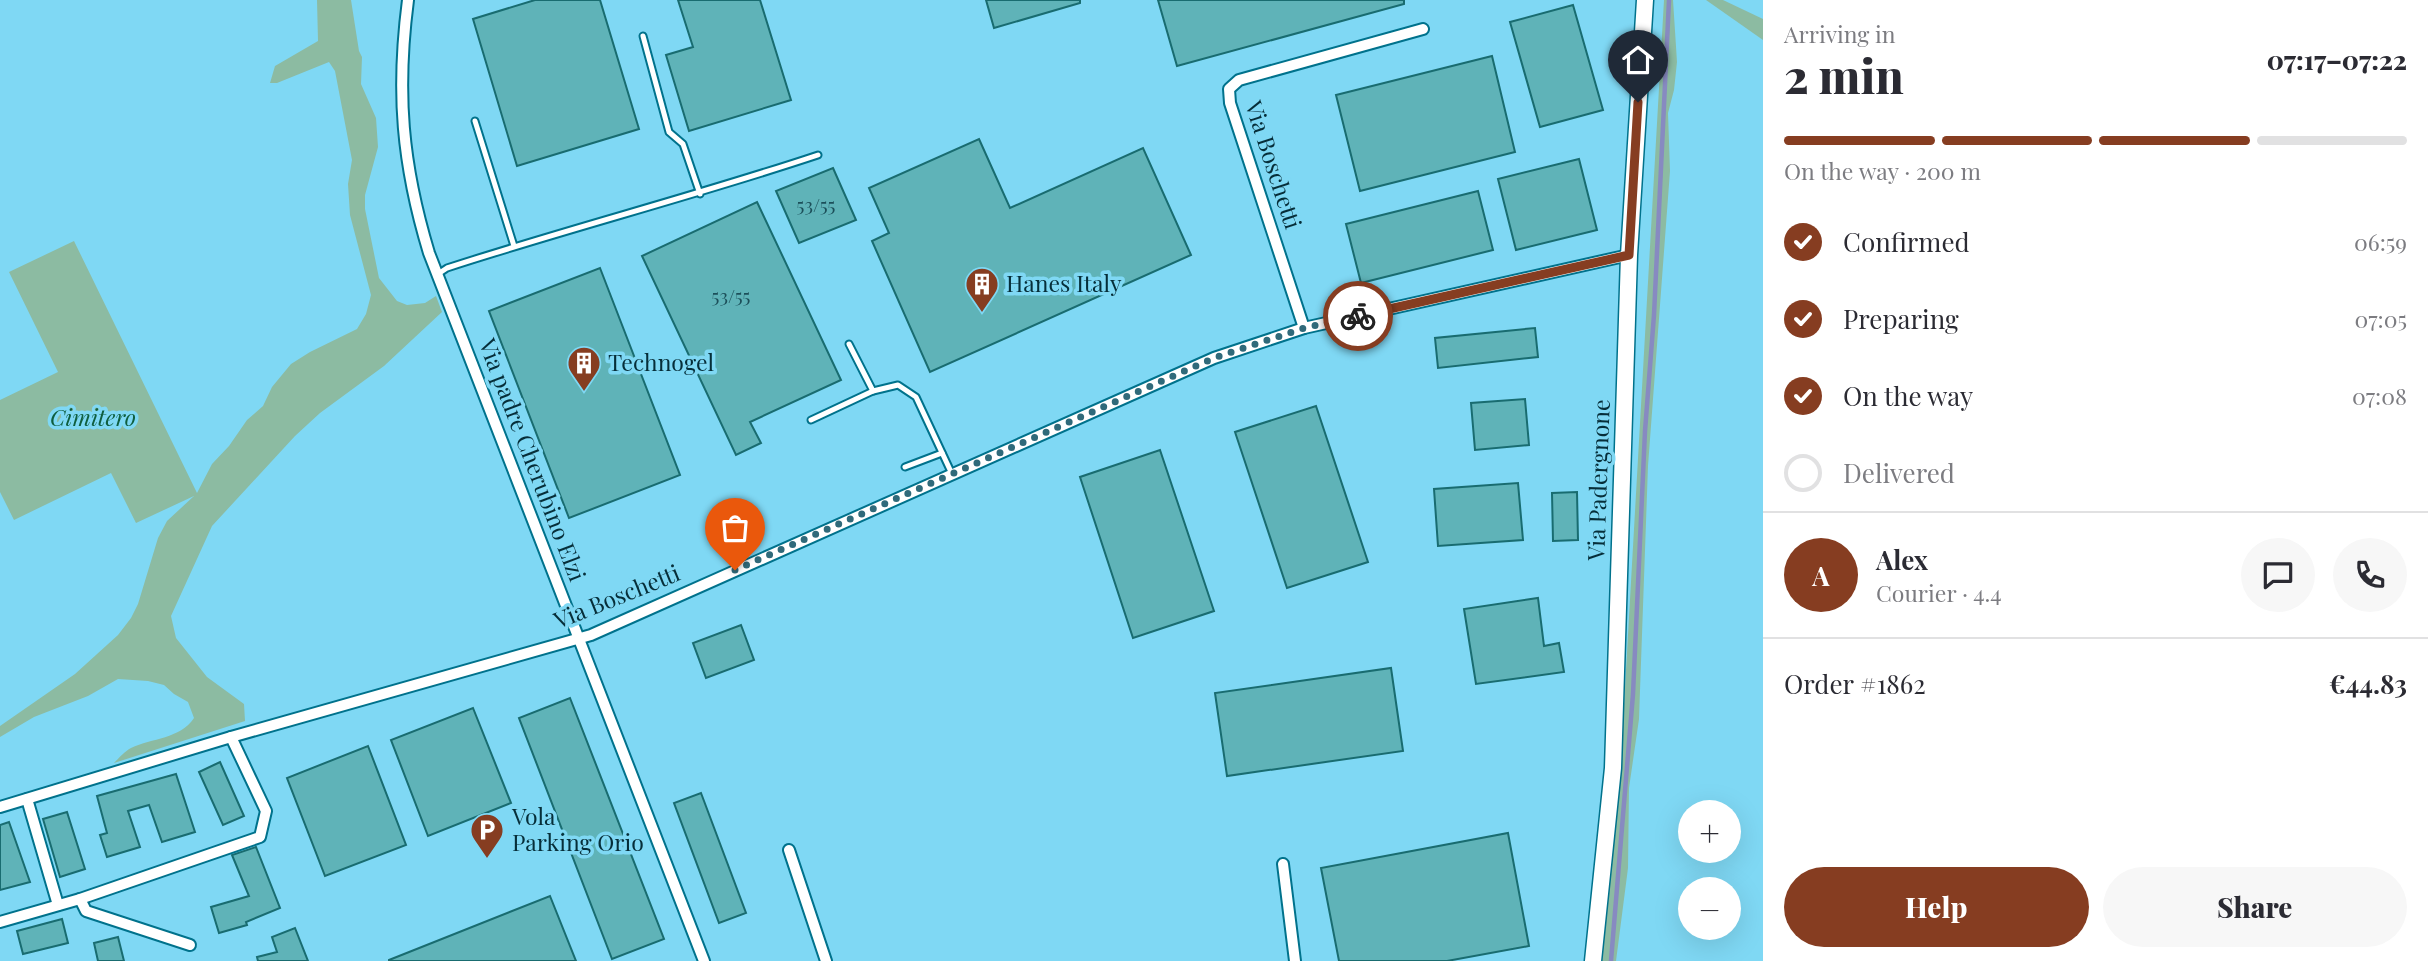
<!DOCTYPE html>
<html lang="en">
<head>
<meta charset="utf-8">
<style>
	body { margin:0; font-family:"Playfair Display",serif; background:#f7f7f7; color:#2b2b33; height:100vh; display:flex; flex-direction:column; font-size:26px; white-space:nowrap }
	* { box-sizing:border-box; margin:0 }
	p { font-size:23px; color:#7c7c81 }
	.icon { flex:none; width:38px; height:38px; fill:none; stroke:currentColor; stroke-width:2; stroke-linecap:round; stroke-linejoin:round }
	.map { position:relative; flex:1; overflow:hidden }
	.details { display:flex; flex-direction:column; background:#fff; width:665px }
	.details>* { flex:none }
	.controls { position:absolute; left:1678px; top:800px; display:grid; gap:14px }
	.controls a { display:grid; place-items:center; width:63px; height:63px; border-radius:50%; background:#fff; box-shadow:0 7px 28px #0002; font-size:35px }
	.pin { position:absolute; display:grid; place-items:center; width:60px; height:60px; color:#fff; margin:-72px -30px; border-radius:50% 50% 50% 0; rotate:-45deg; box-shadow:0 0 7px #0007 }
	.pin .icon { rotate:45deg }
	.courier { position:absolute; display:grid; place-items:center; width:70px; height:70px; margin:-35px; border:5px solid #863d21; border-radius:50%; background:#fff; color:#222; box-shadow:0 2px 9px #0007 }
	.head em { font-style:normal; font-weight:800 }
	.head div { display:flex; flex-direction:column-reverse }
	.head { display:flex; align-items:center; justify-content:space-between; height:119px; padding:0 21px }
	h1 { font-size:46px; font-weight:800; line-height:52px }
	.bar { display:grid; grid-template-columns:repeat(4,1fr); gap:10px 7px; align-content:center; height:84px; padding:0 21px }
	.bar i { height:9px; border-radius:5px; background:#e1e1e2 }
	.bar .on { background:#863d21 }
	.bar p { grid-column:span 4 }
	.line { display:flex; align-items:center; gap:18px; padding:0 21px; border-top:2px solid #e1e1e2 }
	.line div { flex:1 }
	.round { display:grid; place-items:center; flex:none; width:74px; height:74px; border-radius:37px; background:#f7f7f7 }
	ol { padding:0 21px; list-style:none }
	li { display:flex; align-items:center; gap:21px; height:77px }
	li p { margin-inline-start:auto }
	li .icon { padding:7px; border-radius:50%; background:#863d21; color:#fff; stroke-width:4 }
	li:last-child { color:#7c7c81 }
	li i { width:38px; height:38px; border:4px solid #e1e1e2; border-radius:50% }
	.primary-button { display:flex; gap:14px; margin-top:auto; padding:14px 21px }
	.primary-button a { flex:1; height:80px; border-radius:42px; background:#863d21; color:#fff; font-size:28px; font-weight:800; line-height:80px; text-align:center }
	.primary-button a+a { background:#f7f7f7; color:#2b2b33 }
	main { display:flex; flex:1; min-height:0 }
	.map>svg:first-child { display:block }
	.green { fill:#8cbba2 }
	.lines { fill:none; stroke-linecap:round; stroke-linejoin:round }
	.stream { stroke:#878ac1; stroke-width:4.5 }
	.building { fill:#5fb3b8; stroke:#196c70; stroke-width:2 }
	.lane-casing { stroke:#00728c; stroke-width:9 }
	.street-casing { stroke:#00728c; stroke-width:14 }
	.secondary-casing { stroke:#00728c; stroke-width:19 }
	.lane { stroke:#fff; stroke-width:5 }
	.street { stroke:#fff; stroke-width:10 }
	.secondary { stroke:#fff; stroke-width:16 }
	.done { stroke:#306a7a; stroke-width:7; stroke-dasharray:0 12.6 }
	.route { stroke:#863d21; stroke-width:9 }
	.labels { text-anchor:middle; stroke-width:7; stroke-linejoin:round; paint-order:stroke }
	.number-label { font-size:19px; fill:#1c4f59 }
	.street-label { font-size:23px; fill:#062e39; stroke:#7fd8f4 }
	.poi-label { font-size:23px; fill:#062e39; stroke:#7fd8f4; text-anchor:start }
	.park-label { font-size:23px; font-style:italic; fill:#0f5e3e; stroke:#7fd8f4 }
</style>
</head>
<body>
<main>
<div class="map">
<svg width="1763" height="961" viewBox="0 0 1763 961">
	<rect width="100%" height="100%" fill="#7fd8f4"/>
	<!-- green -->
	<g class="green">
		<path d="M317,0h34l8,51 3,6 -1,27 15,34 2,29 -13,48v14l14,69 18,23 10,4 18,-2 11,-7 6,16 -58,54 -64,47 -25,23 -83,90 -41,90 5,22 31,39 37,27 1,17 -131,42c5,-5 11,-12 17,-15 21,-10 49,-9 63,-30l-6,-16 -14,-8 -10,-9 -16,-4 -30,-2 -30,17 -54,21 -34,20v-11l75,-52 43,-39 13,-17 7,-14 20,-66 9,-17 27,-25 -58,27 -25,-50 -97,47 -14,-28v-92l58,-28 -49,-100 65,-31 123,252 15,-29 17,-18 18,-26 16,-14 9,-19 19,-23 19,-12 47,-23 9,-15 5,-19 -21,-80 -2,-31 4,-24 -17,-89 -6,-9 -52,21h-7l5,-17 43,-25z"/>
		<path d="M1664,0h9l4,62 -3,28 -6,23 2,58 -22,295 -9,253 -10,69 -1,80 -12,93h-15l22,-238z"/>
		<path d="M1706,0h17l40,19v21z"/>
	</g>
	<g class="lines">
		<!-- stream -->
		<path class="stream" d="M1611,961l22,-267 12,-263 9,-116 15,-315"/>
	</g>
	<!-- building -->
	<g class="building">
		<path d="M535,0h65l39,129 -122,37 -44,-147z"/>
		<path d="M678,0h82l31,100 -102,31 -23,-76 27,-8z"/>
		<path d="M986,0h94v3l-86,25z"/>
		<path d="M1158,0h246v4l-227,62z"/>
		<path d="M1573,5l30,105 -63,17 -30,-105z"/>
		<path d="M1492,56l23,96 -155,39 -24,-96z"/>
		<path d="M979,139l31,69 133,-60 48,107 -261,117 -58,-131 17,-8 -20,-45z"/>
		<path d="M1579,159l18,71 -81,20 -18,-71z"/>
		<path d="M833,168l23,52 -57,23 -23,-52z"/>
		<path d="M1478,191l15,59 -132,33 -15,-59z"/>
		<path d="M757,202l84,178 -91,42 11,21 -25,12 -94,-199z"/>
		<path d="M600,268l80,207 -111,43 -80,-207z"/>
		<path d="M1535,328l3,29 -100,11 -3,-30z"/>
		<path d="M1525,399l4,46 -54,5 -4,-47z"/>
		<path d="M1316,406l52,156 -81,26 -52,-156z"/>
		<path d="M1160,450l54,161 -81,27 -53,-161z"/>
		<path d="M1518,483l5,57 -85,6 -4,-57z"/>
		<path d="M1577,492l1,48 -25,1 -1,-48z"/>
		<path d="M1538,598l6,48 15,-3 5,29 -88,12 -12,-75z"/>
		<path d="M741,625l13,35 -48,18 -13,-35z"/>
		<path d="M1391,668l12,83 -176,25 -12,-83z"/>
		<path d="M570,698l94,241 -52,20 -93,-241z"/>
		<path d="M473,708l38,95 -83,33 -37,-96z"/>
		<path d="M368,746l38,99 -81,31 -38,-98z"/>
		<path d="M220,762l24,54 -21,9 -24,-53z"/>
		<path d="M176,774l19,58 -33,10 -13,-37 -21,6 12,36 -33,10 -7,-22 7,-2 -10,-37z"/>
		<path d="M701,793l45,120 -27,10 -45,-120z"/>
		<path d="M67,812l18,57 -25,8 -17,-58z"/>
		<path d="M9,822l21,60 -30,8v-65z"/>
		<path d="M1508,833l21,113 -82,15h-108l-18,-93z"/>
		<path d="M256,847l24,61 -34,14 1,3 -28,8 -8,-26 38,-11 -17,-41z"/>
		<path d="M550,896l26,65h-187v-1z"/>
		<path d="M62,919l6,24 -45,11 -6,-23z"/>
		<path d="M295,928l13,33h-50l-1,-4 20,-5 -5,-15z"/>
		<path d="M118,937l6,24h-26l-4,-18z"/>
	</g>
	<g class="lines">
		<defs>
			<g id="lane">
				<path d="M643,36l26,96 14,12 17,50"/>
				<path d="M475,121l39,125"/>
				<path d="M438,274l9,-6c123,-40 248,-72 371,-113"/>
				<path d="M849,344l24,47"/>
				<path d="M811,420l62,-29 25,-6 18,12 36,77"/>
				<path d="M905,467l37,-14"/>
			</g>
			<g id="street">
				<path d="M408,0c-12,92 -6,164 21,253l275,708"/>
				<path d="M1304,328l-74,-225 -1,-14 10,-9 184,-51"/>
				<path d="M27,799l31,106"/>
				<path d="M0,807l231,-70 360,-102 623,-277 90,-30 325,-73"/>
				<path d="M789,850l37,111"/>
				<path d="M1283,864l12,97"/>
				<path d="M80,899l6,12 104,34"/>
				<path d="M0,922l80,-23 180,-62 6,-26 -35,-74"/>
			</g>
			<path id="secondary" d="M1593,961l20,-193 16,-513 16,-255"/>
		</defs>
		<!-- lane casing -->
		<use href="#lane" class="lane-casing"/>
		<!-- street casing -->
		<use href="#street" class="street-casing"/>
		<!-- secondary casing -->
		<use href="#secondary" class="secondary-casing"/>
		<!-- lane -->
		<use href="#lane" class="lane"/>
		<!-- street -->
		<use href="#street" class="street"/>
		<!-- secondary -->
		<use href="#secondary" class="secondary"/>
	</g>
	<g class="lines">
		<!-- done -->
		<path class="done" d="M735,570l479,-212 90,-30 54,-12"/>
		<!-- route -->
		<path class="route" d="M1358,316l271,-61 9,-153"/>
	</g>
	<!-- icons -->
	<defs>
		<symbol id="building-pin" viewBox="-11 -11 22 30"><path d="M0 17L-7.5 6A9.5 9.5 0 1 1 7.5 6Z" fill="#863d21" stroke="#7fd8f4"/><path d="M-4-6H4V6H1V3H-1V6H-4ZM-2.5-4.3h1.7v1.8h-1.7ZM.8-4.3h1.7v1.8H.8ZM-2.5-1h1.7V.8h-1.7ZM.8-1h1.7V.8H.8Z" fill="#fff"/></symbol>
		<symbol id="parking-pin" viewBox="-11 -11 22 30"><path d="M0 17L-7.5 6A9.5 9.5 0 1 1 7.5 6Z" fill="#863d21" stroke="#7fd8f4"/><path d="M-3.5-5.5H1a3.5 3.5 0 0 1 0 7H-1V5.5H-3.5ZM-1-3.4V-.6H.8a1.4 1.4 0 0 0 0-2.8Z" fill="#fff"/></symbol>
	</defs>
	<g fill-rule="evenodd">
		<use href="#building-pin" x="963" y="265" width="38" height="52"/>
		<use href="#building-pin" x="565" y="344" width="38" height="52"/>
		<use href="#parking-pin" x="468" y="811" width="38" height="52"/>
	</g>
	<g class="labels">
		<!-- number labels -->
		<g class="number-label">
			<text x="816" y="212">53/55</text>
			<text x="731" y="303">53/55</text>
		</g>
		<!-- street labels -->
		<g class="street-label">
			<text transform="translate(1273 165) rotate(72)" y="8">Via Boschetti</text>
			<text transform="translate(532 460) rotate(69)" y="8">Via padre Cherubino Elzi</text>
			<text transform="translate(1599 480) rotate(-88)" y="8">Via Padergnone</text>
			<text transform="translate(617 597) rotate(-22)" y="8">Via Boschetti</text>
		</g>
		<!-- poi labels -->
		<g class="poi-label">
			<text x="1006" y="292">Hanes Italy</text>
			<text x="608" y="371">Technogel</text>
			<text x="512" y="825">Vola<tspan x="512" dy="26">Parking Orio</tspan></text>
		</g>
		<!-- park labels -->
		<g class="park-label">
			<text x="93" y="426">Cimitero</text>
		</g>
	</g>
</svg>
<div class="controls">
<a>+</a>
<a>−</a>
</div>
<div class="pin" style="left:735px;top:570px;background:#ea580c"><svg class="icon" aria-label="bag" viewBox="0 0 24 24"><path d="M5 8h14l-1 12H6zM9 8a3 3 0 0 1 6 0"/></svg></div>
<div class="pin" style="left:1638px;top:102px;background:#1f2937"><svg class="icon" aria-label="home" viewBox="0 0 24 24"><path d="M3 11l9-7 9 7M6 9v11h12V9"/></svg></div>
<div class="courier" style="left:1358px;top:316px"><svg class="icon" aria-label="bike" viewBox="0 0 24 24"><circle cx="6" cy="16" r="4"/><circle cx="18" cy="16" r="4"/><path d="M6 16l4-8h5l3 8M10 8l3 8H6M13 5h3"/></svg></div>
</div>
<section class="details">
<div class="head"><div><h1>2 min</h1><p>Arriving in</p></div><em>07:17–07:22</em></div>
<div class="bar"><i class="on"></i><i class="on"></i><i class="on"></i><i></i><p>On the way · 200 m</p></div>
<ol>
<li><svg class="icon" aria-label="check" viewBox="0 0 24 24"><path d="M5 12l5 5 9-10"/></svg>Confirmed<p>06:59</p></li>
<li><svg class="icon" aria-label="check" viewBox="0 0 24 24"><path d="M5 12l5 5 9-10"/></svg>Preparing<p>07:05</p></li>
<li><svg class="icon" aria-label="check" viewBox="0 0 24 24"><path d="M5 12l5 5 9-10"/></svg>On the way<p>07:08</p></li>
<li><i></i>Delivered</li>
</ol>
<div class="line" style="height:126px"><b class="round" style="background:#863d21;color:#fff">A</b><div><b>Alex</b><p>Courier · 4.4</p></div><a class="round"><svg class="icon" aria-label="chat" viewBox="0 0 24 24"><path d="M4 5h16v11H9l-5 4z"/></svg></a><a class="round"><svg class="icon" aria-label="phone" viewBox="0 0 24 24"><path d="M5 4h4l2 5-3 2q2 4 5 5l2-3 5 2v4C11 20 4 13 5 4z"/></svg></a></div>
<div class="line" style="height:91px"><div>Order #1862</div><b>€44.83</b></div>
<div class="primary-button"><a>Help</a><a>Share</a></div>
</section>
</main>
</body>
</html>
